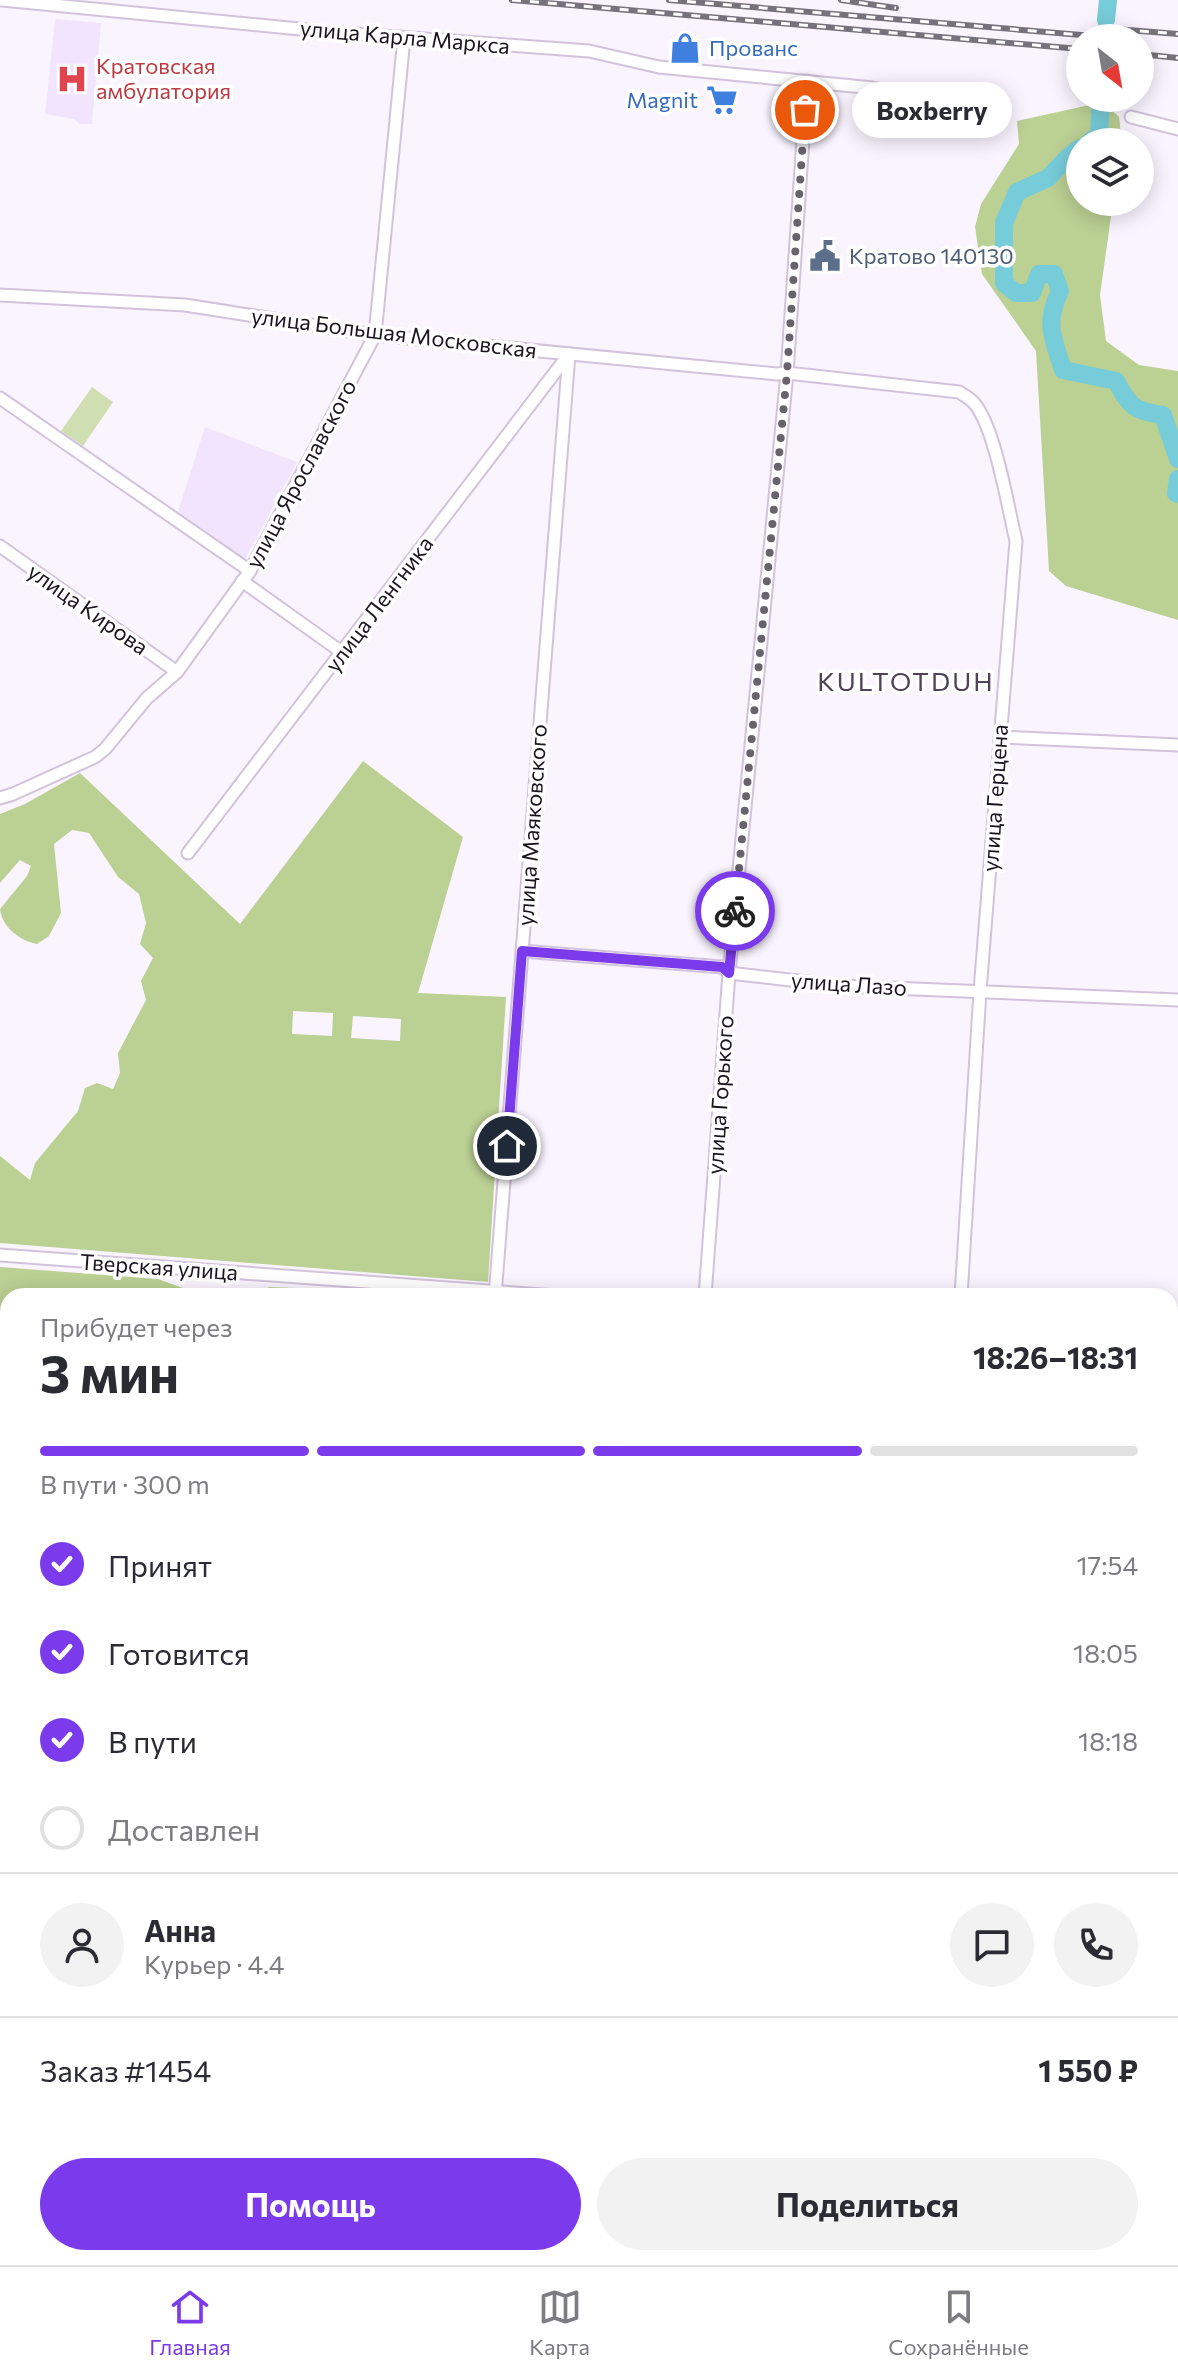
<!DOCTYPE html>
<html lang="ru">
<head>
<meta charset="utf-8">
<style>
	body { margin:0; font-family:Commissioner,sans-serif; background:#f2f2f3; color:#2b2b33; height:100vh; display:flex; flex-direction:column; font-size:30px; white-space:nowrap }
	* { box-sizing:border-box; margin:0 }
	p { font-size:26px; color:#7c7c81 }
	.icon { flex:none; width:44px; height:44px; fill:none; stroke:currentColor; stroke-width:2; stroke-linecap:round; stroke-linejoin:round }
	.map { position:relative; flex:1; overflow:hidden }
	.details { position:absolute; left:0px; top:1288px; width:1178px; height:978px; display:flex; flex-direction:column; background:#fff; border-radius:24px 24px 0 0; box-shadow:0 4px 20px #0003 }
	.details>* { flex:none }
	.needle { width:52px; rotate:149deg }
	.buttons { position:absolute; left:1066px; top:24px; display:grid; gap:16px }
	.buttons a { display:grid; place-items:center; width:88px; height:88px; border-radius:50%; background:#fff; box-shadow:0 4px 20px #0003; font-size:40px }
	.pin { position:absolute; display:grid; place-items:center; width:68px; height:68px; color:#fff; margin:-34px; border:4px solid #fff; border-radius:50%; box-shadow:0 2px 8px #0007 }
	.courier { position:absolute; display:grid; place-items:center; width:80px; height:80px; margin:-40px; border:6px solid #7c3aed; border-radius:50%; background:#fff; color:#222; box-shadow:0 2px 10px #0007 }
	.bubble { position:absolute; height:56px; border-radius:28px; background:#fff; box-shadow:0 4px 20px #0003; font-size:26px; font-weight:700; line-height:56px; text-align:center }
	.headline em { font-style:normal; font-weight:700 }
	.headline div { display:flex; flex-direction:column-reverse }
	.headline { display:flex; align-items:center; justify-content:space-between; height:136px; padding:0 40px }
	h1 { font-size:52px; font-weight:700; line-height:60px }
	.bar { display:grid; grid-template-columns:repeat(4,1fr); gap:12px 8px; align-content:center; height:96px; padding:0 40px }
	.bar i { height:10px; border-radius:6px; background:#e1e1e2 }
	.bar .active { background:#7c3aed }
	.bar p { grid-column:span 4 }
	.line { display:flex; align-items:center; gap:20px; padding:0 40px; border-top:2px solid #e1e1e2 }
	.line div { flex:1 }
	.round { display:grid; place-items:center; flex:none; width:84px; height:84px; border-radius:42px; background:#f2f2f3 }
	ol { padding:0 40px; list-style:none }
	li { display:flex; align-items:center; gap:24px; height:88px }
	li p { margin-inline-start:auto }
	li .icon { padding:8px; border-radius:50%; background:#7c3aed; color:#fff; stroke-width:4 }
	li:last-child { color:#7c7c81 }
	li i { width:44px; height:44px; border:4px solid #e1e1e2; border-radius:50% }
	.action { display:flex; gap:16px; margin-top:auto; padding:16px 40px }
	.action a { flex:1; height:92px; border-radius:48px; background:#7c3aed; color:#fff; font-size:32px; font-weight:700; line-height:92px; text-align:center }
	.action a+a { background:#f2f2f3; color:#2b2b33 }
	.tab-bar { display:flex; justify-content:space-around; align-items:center; height:112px; border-top:2px solid #e1e1e2; background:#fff; font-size:22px; color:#7c7c81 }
	.tab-bar a { display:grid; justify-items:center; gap:4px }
	.tab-bar .active { color:#7c3aed }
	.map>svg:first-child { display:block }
	.built { fill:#f3e4fe }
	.green { fill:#cfdfb2 }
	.forest { fill:#bbd093; fill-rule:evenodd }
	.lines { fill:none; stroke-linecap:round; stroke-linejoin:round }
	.river { stroke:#77ccd9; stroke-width:18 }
	.minor-casing { stroke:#d2c3dc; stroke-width:15 }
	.secondary-casing { stroke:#d2c3dc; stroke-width:20 }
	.minor { stroke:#fff; stroke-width:11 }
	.secondary { stroke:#ecdfc4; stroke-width:16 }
	.rail-casing { stroke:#77717c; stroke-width:6 }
	.rail { stroke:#fff; stroke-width:3; stroke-dasharray:9; stroke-linecap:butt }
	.done { stroke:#68626d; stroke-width:8; stroke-dasharray:0 14.4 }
	.route { stroke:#7c3aed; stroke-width:10 }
	.labels { text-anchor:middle; stroke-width:7; stroke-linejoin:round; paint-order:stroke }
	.street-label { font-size:22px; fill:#1a141e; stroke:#fff }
	.shop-label { font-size:22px; fill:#366cbe; stroke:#fff; text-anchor:start }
	.health-label { font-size:22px; fill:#be3a42; stroke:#fff; text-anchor:start }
	.service-label { font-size:22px; fill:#4e5e75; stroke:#fff; text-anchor:start }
	.quarter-label { font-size:26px; letter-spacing:2px; fill:#504358; stroke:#fff }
</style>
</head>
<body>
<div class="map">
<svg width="1178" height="2265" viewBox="0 0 1178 2265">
	<rect width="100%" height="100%" fill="#faf4ff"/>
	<!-- built -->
	<g class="built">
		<path d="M55,19l46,4 -9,101h-12l-6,-5 -29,-5z"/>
		<path d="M205,427l92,35 -52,97 -67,-47z"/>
	</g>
	<!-- green -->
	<path class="green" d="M92,387l21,15 -30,44 -22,-15z"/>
	<!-- forest -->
	<g class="forest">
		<path d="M1103,102l16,15 3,25h-42v60h33l-13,93 6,46 33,24 39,6v249l-112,-34 -17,-15 -13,-220 -54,-77 -7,-47 6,-23 38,-60 -2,-23z"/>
		<path d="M363,761l100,76 -45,156 88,4 -18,285 -488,-39v-87l30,24 5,-17 43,-52 7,-23 12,-5 16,6 7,-16 -2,-20 28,-53 -5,-19 12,-23 -13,-14 6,-21 -7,-29 -21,-17 -29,-44 -17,-3 -18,14 7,69 -12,23 -12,8c-17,-3 -35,-17 -37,-35l27,-33 4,-10 -11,-6 -20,23v-69l25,-10 55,-31 160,151zM293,1011l40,2 -1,23 -40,-2zM353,1016l48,3 -1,22 -49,-3z"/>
		<path d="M0,1267l158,12 47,17h-197v168l-8,5z"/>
		<path d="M270,1287l203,8 1,1h-235z"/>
		<path d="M0,1507l3,22 5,7 -2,77 2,4v290l-8,-1z"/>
	</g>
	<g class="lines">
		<!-- river -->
		<g class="river">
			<path d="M1106,20l2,-20"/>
			<path d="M1089,142l10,-7 2,-37"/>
			<path d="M1080,148l-12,9 -20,21 -31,14 -13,31v60l12,10h16l7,-19h15l6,17c-16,33 -7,46 3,79l53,11c14,26 18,30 47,34l15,44"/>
			<path d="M1178,479l-2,14 2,1"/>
		</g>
		<defs>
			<g id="minor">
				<path d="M2,0l328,32 259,19 70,16 214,21 70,14 57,5"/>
				<path d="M1131,117l47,12"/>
				<path d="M0,295l185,10 190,30 402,39 10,-1 172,19c5,3 12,7 15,11 21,24 34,105 42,138l-36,450 -19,305"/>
				<path d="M0,398l250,173"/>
				<path d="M0,546l177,126"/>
				<path d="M242,581l101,72"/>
				<path d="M1000,737l178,8"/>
				<path d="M0,798l13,-4 82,-37 10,-8 42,-51 30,-26 73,-101 125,-236 29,-297"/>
				<path d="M188,853l381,-499"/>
				<path d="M522,951l200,16 7,6 113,13 336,14"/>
				<path d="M0,1255l556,41"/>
				<path d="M495,1296l74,-942"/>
				<path d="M705,1296l24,-323 58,-600 20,-292"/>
				<path d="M1170,1354h8"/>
				<path d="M1170,1489l8,13"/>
				<path d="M1170,2050l8,13"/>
				<path d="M1170,2096l8,1"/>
				<path d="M0,2167l8,-73"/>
				<path d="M1170,2174l8,-61"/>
				<path d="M0,2258l61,7"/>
				<path d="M245,2265l1,-7"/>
				<path d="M426,2265v-7"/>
				<path d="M906,2265l1,-7"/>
				<path d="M1158,2265l1,-7"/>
			</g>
			<g id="secondary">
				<path d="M1170,1679l8,-2"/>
				<path d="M0,1931h8"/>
			</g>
		</defs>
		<!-- minor casing -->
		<use href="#minor" class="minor-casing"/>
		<!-- secondary casing -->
		<use href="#secondary" class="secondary-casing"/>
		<!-- minor -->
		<use href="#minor" class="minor"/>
		<!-- secondary -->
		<use href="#secondary" class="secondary"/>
		<defs>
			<g id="rail">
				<path d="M512,0l568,49"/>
				<path d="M669,0l448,38"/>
				<path d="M841,0l55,8"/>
				<path d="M1104,28l74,6"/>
				<path d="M1140,54l38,4"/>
			</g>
		</defs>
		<!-- rail casing -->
		<use href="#rail" class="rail-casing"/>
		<!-- rail -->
		<use href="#rail" class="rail"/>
	</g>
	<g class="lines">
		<!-- done -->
		<path class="done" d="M735,911l52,-538 18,-263"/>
		<!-- route -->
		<path class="route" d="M507,1146l15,-195 200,16 7,6 6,-62"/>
	</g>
	<!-- icons -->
	<defs>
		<symbol id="shop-bare" viewBox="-9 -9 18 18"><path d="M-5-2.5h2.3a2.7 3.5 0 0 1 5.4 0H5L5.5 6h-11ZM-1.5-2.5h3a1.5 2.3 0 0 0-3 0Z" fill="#3f7fe0" stroke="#fff" stroke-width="2.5" paint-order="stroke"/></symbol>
		<symbol id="hospital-bare" viewBox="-9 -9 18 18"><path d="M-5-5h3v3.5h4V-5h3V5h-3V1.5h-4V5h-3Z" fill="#e0444e" stroke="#fff" stroke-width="2.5" paint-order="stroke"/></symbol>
		<symbol id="supermarket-bare" viewBox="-9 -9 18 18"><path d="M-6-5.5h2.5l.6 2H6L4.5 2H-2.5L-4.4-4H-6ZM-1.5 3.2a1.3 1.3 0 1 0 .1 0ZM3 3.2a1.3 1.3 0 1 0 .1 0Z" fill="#3f7fe0" stroke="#fff" stroke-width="2.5" paint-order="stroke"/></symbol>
		<symbol id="civic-bare" viewBox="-9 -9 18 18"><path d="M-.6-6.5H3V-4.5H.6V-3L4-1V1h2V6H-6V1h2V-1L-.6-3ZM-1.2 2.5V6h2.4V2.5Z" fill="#5c6f8a" stroke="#fff" stroke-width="2.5" paint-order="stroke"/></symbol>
	</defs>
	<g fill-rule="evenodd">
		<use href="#shop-bare" x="663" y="26" width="44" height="44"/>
		<use href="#hospital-bare" x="50" y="57" width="44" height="44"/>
		<use href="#supermarket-bare" x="700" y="78" width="44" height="44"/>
		<use href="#civic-bare" x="803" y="234" width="44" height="44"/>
	</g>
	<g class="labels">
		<!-- street labels -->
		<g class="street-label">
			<text transform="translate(405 37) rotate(5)" y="8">улица Карла Маркса</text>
			<text transform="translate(394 333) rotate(7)" y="8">улица Большая Московская</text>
			<text transform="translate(301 474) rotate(-62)" y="8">улица Ярославского</text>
			<text transform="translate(379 604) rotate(-53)" y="8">улица Ленгника</text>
			<text transform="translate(88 609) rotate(35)" y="8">улица Кирова</text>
			<text transform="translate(995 798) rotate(-86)" y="8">улица Герцена</text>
			<text transform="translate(532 825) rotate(-86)" y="8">улица Маяковского</text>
			<text transform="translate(849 984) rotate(4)" y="8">улица Лазо</text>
			<text transform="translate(720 1095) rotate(-86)" y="8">улица Горького</text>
			<text transform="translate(159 1267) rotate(4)" y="8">Тверская улица</text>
		</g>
		<!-- shop labels -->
		<g class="shop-label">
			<text x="709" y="56">Прованс</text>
			<text x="698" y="108" text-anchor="end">Magnit</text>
		</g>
		<!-- health labels -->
		<g class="health-label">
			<text x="96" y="74">Кратовская<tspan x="96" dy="25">амбулатория</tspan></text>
		</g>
		<!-- service labels -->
		<g class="service-label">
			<text x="849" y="264">Кратово 140130</text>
		</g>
		<!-- quarter labels -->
		<g class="quarter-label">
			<text x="906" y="691">KULTOTDUH</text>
		</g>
	</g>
</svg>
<div class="buttons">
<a><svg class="needle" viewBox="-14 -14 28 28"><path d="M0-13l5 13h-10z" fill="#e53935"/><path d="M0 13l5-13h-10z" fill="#7c7c81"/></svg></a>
<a><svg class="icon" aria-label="layers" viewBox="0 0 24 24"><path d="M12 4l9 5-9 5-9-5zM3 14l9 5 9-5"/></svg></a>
</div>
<div class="pin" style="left:805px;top:110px;background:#ea580c"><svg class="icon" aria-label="bag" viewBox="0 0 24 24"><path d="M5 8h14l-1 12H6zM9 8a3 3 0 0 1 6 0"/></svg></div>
<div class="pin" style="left:507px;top:1146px;background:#1f2937"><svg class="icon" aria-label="home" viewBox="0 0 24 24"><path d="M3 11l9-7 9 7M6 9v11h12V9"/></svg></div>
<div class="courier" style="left:735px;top:911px"><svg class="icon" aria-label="bike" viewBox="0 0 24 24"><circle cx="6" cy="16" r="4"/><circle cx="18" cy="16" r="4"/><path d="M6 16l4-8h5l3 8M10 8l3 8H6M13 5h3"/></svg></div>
<div class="bubble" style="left:852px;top:82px;width:160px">Boxberry</div>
<section class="details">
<div class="headline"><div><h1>3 мин</h1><p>Прибудет через</p></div><em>18:26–18:31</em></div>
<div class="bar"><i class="active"></i><i class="active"></i><i class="active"></i><i></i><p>В пути · 300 m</p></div>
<ol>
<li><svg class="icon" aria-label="check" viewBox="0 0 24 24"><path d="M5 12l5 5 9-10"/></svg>Принят<p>17:54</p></li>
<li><svg class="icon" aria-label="check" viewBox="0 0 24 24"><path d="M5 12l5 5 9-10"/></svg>Готовится<p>18:05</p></li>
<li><svg class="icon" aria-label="check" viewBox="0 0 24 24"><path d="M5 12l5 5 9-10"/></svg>В пути<p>18:18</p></li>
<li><i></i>Доставлен</li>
</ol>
<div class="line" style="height:144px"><a class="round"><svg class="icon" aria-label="person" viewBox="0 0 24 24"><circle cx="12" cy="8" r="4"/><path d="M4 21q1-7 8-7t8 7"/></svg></a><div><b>Анна</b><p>Курьер · 4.4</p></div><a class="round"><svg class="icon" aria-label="chat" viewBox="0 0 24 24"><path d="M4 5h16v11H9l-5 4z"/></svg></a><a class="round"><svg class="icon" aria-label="phone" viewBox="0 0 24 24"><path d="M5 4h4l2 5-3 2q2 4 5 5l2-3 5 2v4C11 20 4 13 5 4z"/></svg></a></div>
<div class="line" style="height:104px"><div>Заказ #1454</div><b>1 550 ₽</b></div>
<div class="action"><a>Помощь</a><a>Поделиться</a></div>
</section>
</div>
<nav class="tab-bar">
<a class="active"><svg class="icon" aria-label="home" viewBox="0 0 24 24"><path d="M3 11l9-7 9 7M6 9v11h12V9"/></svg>Главная</a>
<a><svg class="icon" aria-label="map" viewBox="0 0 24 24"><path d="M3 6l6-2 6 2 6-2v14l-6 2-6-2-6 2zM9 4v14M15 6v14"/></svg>Карта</a>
<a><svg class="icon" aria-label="saved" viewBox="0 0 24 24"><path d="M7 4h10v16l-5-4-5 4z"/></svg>Сохранённые</a>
</nav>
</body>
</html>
